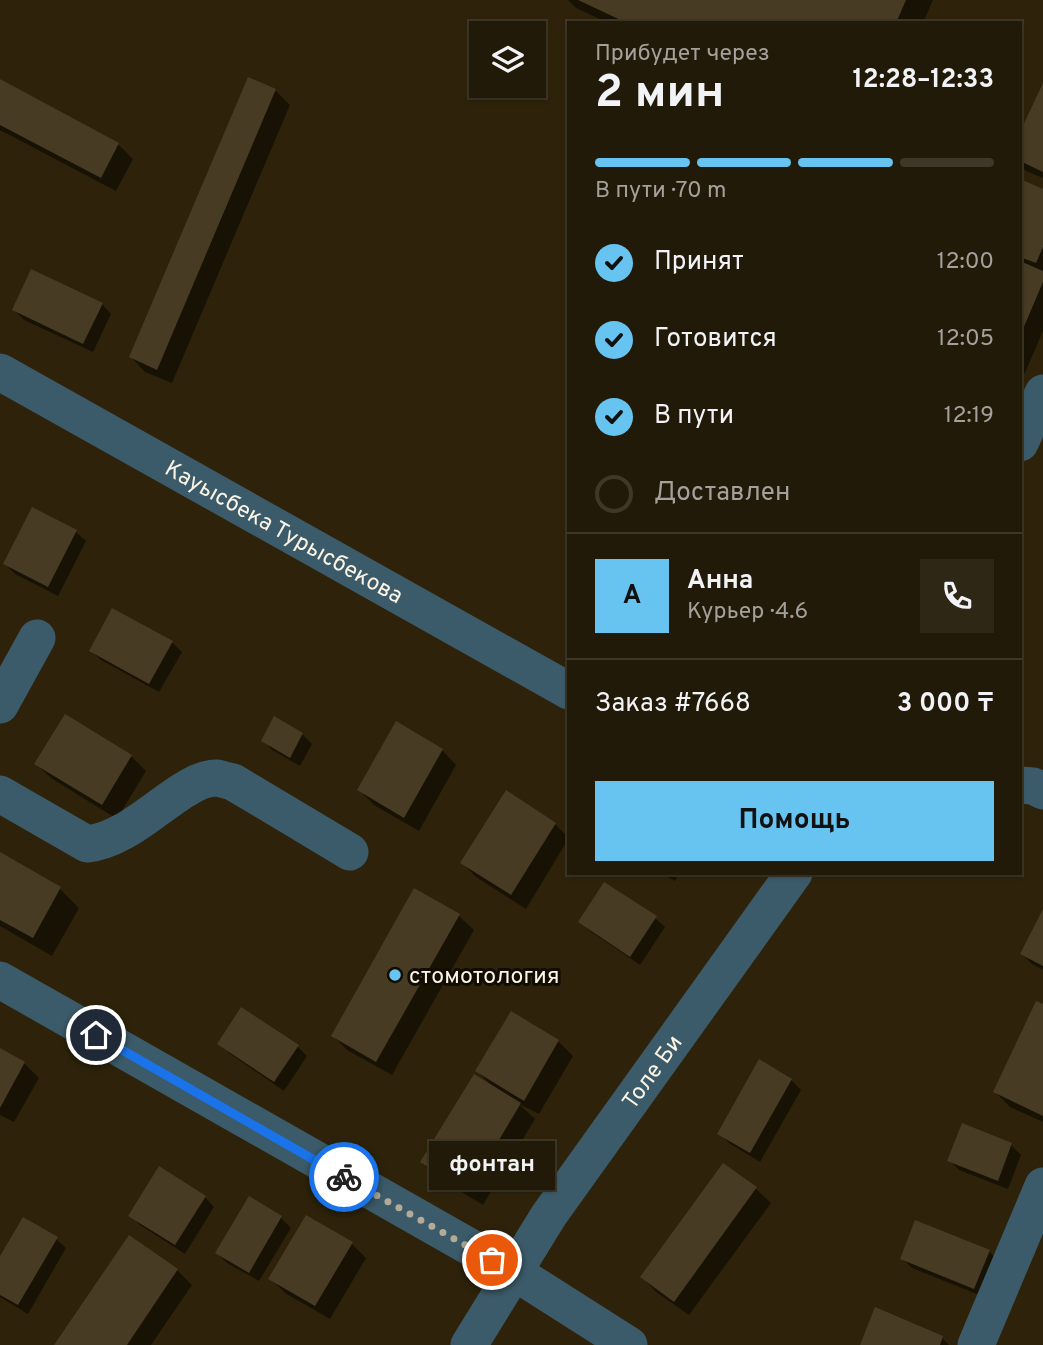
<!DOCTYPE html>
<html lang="ru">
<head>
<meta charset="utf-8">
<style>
	body { margin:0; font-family:Overpass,sans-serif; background:#2e2716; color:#f1f3f6; height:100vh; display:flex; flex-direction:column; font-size:26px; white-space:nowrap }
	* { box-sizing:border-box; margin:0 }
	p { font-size:23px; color:#a2a19c }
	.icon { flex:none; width:38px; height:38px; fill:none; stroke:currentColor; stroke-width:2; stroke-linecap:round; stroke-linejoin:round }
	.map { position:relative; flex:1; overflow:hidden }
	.details { position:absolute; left:567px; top:21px; width:455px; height:854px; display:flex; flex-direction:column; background:#221a08; border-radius:0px; box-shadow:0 2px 5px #0004,0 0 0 2px #3f3829 }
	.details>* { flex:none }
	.fabs { position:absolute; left:469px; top:21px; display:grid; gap:14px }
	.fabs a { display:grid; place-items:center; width:77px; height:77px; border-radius:0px; background:#221a08; box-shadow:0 2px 5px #0004,0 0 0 2px #3f3829; font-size:35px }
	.pin { position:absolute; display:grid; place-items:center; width:60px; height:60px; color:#fff; margin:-30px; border:4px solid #fff; border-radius:50%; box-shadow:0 2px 7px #0007 }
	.courier { position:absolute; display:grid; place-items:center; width:70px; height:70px; margin:-35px; border:5px solid #1a73e8; border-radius:50%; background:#fff; color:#222; box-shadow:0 2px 9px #0007 }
	.bubble { position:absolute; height:49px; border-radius:0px; background:#221a08; box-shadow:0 2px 5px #0004,0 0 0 2px #3f3829; font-size:23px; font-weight:700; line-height:49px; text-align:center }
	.head em { font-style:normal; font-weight:700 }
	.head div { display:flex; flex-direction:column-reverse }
	.head { display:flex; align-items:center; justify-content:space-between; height:119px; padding:0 28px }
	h1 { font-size:46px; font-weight:700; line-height:52px }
	.bar { display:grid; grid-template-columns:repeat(4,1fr); gap:10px 7px; align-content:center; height:84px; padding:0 28px }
	.bar i { height:9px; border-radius:5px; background:#3f3829 }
	.bar .selected { background:#67c4f0 }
	.bar p { grid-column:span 4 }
	.line { display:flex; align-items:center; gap:18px; padding:0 28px; border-top:2px solid #3f3829 }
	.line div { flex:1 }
	.round { display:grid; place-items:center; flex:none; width:74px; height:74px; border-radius:0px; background:#2e2716 }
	ol { padding:0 28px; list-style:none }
	li { display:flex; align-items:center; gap:21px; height:77px }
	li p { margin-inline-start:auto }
	li .icon { padding:7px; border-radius:50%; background:#67c4f0; color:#111; stroke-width:4 }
	li:last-child { color:#a2a19c }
	li i { width:38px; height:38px; border:4px solid #3f3829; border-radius:50% }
	.primary-button { display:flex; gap:14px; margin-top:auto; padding:14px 28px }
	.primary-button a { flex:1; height:80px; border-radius:0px; background:#67c4f0; color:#111; font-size:28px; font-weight:700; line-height:80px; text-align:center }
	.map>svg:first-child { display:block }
	.shadow { fill:#0007 }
	.building { fill:#473b23 }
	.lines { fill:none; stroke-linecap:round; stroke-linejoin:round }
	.minor { stroke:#3c5b6a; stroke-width:37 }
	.done { stroke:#b3ab98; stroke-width:7; stroke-dasharray:0 12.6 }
	.route { stroke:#1a73e8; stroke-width:9 }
	.poi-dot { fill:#67c4f0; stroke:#120d04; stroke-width:2.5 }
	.labels { text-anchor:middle; stroke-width:6; stroke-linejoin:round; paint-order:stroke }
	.street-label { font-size:23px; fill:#fbf4e5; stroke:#120d04 }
	.poi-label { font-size:23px; fill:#fbf4e5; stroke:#120d04; text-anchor:start }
</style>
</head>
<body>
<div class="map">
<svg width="1043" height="1345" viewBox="0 0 1043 1345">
	<rect width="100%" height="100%" fill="#2e230a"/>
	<!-- shadow -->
	<g class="shadow">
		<path d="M568,0h365l-10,23h-315l-32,-15z"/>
		<path d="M0,81l118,63 15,15 -17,32 -116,-61z"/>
		<path d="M1043,87v91l-17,-7 -6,-6v-28z"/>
		<path d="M275,90l15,15 -118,278 -27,-11 -14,-15z"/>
		<path d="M1020,181l23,9v141l-18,42 -5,-2z"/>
		<path d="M102,304l9,10 -18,38 -69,-32 -10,-10z"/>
		<path d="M32,510l44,22 10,9 -28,55 -43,-22 -10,-10z"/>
		<path d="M172,642l10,10 -23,40 -58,-32 -10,-9z"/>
		<path d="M302,734l10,10 -12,22 -28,-16 -9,-10z"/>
		<path d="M442,750l14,15 -37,66 -45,-26 -15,-15z"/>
		<path d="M131,756l15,15 -29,48 -66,-41 -15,-14z"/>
		<path d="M506,793l49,31 14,14 -43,71 -50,-32 -14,-14z"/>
		<path d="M0,854l60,35 19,19 -27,48 -52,-30z"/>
		<path d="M661,873h18l-4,8z"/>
		<path d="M1043,913v57l-11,-6 -10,-10z"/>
		<path d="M459,916l15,14 -82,145 -45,-25 -14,-14z"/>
		<path d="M655,918l10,9 -25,38 -50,-34 -10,-10z"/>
		<path d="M1043,1006v116l-33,-15 -15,-15z"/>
		<path d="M558,1041l15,15 -34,58 -20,-10 16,15 -52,86 -46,-28 -15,-15 69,-77 -14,-14z"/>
		<path d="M219,1044l79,3 9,9 -23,35 -55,-38z"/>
		<path d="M0,1050l24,13 15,15 -25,44 -14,-7z"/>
		<path d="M791,1080l10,10 -41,72 -31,-19 -10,-10z"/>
		<path d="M963,1126l48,19 10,10 -13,34 -49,-19 -10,-10z"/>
		<path d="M723,1165l33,24 15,14 -82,112 -33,-23 -14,-15z"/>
		<path d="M205,1197l9,10 -29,47 -45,-29 -9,-9z"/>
		<path d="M281,1218l10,10 -32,53 -32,-18 -10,-10z"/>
		<path d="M56,1239l10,9 -38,66 -28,-17v-38z"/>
		<path d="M352,1244l14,14 -36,61 -45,-26 -15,-15z"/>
		<path d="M989,1251l9,10 -14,36 -72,-29 -10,-10z"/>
		<path d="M177,1270l15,15 -41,60h-95z"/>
		<path d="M942,1338l7,7h-87z"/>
	</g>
	<!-- building -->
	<g class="building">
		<path d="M578,0h328l-10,23h-269z"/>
		<path d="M248,77l28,12 -119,281 -28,-13z"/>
		<path d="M0,79l119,64 -18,35 -101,-53z"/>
		<path d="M1043,83v89l-23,-11v-29z"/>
		<path d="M1020,179l23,10v58l-7,16 -16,-6z"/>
		<path d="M1020,261l23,10v11l-23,54z"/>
		<path d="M31,269l72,34 -20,41 -71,-34z"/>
		<path d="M32,507l45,23 -29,57 -45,-23z"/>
		<path d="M112,608l61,33 -24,43 -60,-33z"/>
		<path d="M65,714l67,41 -30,50 -68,-41z"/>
		<path d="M274,716l29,17 -13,25 -29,-17z"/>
		<path d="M396,721l47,28 -39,69 -47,-28z"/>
		<path d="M506,790l50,33 -45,72 -51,-32z"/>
		<path d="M0,852l61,35 -28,51 -33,-18z"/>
		<path d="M604,882l53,34 -27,41 -52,-35z"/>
		<path d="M414,888l46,26 -84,148 -45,-26z"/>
		<path d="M1043,909v57l-23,-12z"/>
		<path d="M1036,1001l7,3v112l-50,-24z"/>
		<path d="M241,1007l58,38 -25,37 -57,-38z"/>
		<path d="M511,1011l48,29 -35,61 -49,-30z"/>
		<path d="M0,1048l25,14 -25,46z"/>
		<path d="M759,1059l33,20 -42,74 -33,-19z"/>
		<path d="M474,1074l47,29 -53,89 -48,-30z"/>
		<path d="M962,1123l50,20 -14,38 -51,-20z"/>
		<path d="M723,1163l34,24 -83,115 -34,-25z"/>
		<path d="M159,1166l47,30 -31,49 -47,-29z"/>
		<path d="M249,1196l33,20 -33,57 -34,-20z"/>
		<path d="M306,1215l47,27 -38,64 -47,-27z"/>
		<path d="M23,1217l35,20 -40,68 -18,-10v-39z"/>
		<path d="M915,1220l75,30 -16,39 -74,-30z"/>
		<path d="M129,1235l49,34 -51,76h-73z"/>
		<path d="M875,1307l68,29 -3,9h-80z"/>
	</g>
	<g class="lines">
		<!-- minor -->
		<g class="minor">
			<path id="s1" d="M0,372l569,319"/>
			<path d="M1020,443l23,-50"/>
			<path d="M0,705l37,-67"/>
			<path d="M1020,785l13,1 10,5"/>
			<path d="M0,794l87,50c48,-4 94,-67 130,-66 5,1 11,3 16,4l117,70"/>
			<path d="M0,980l514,292 115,73"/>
			<path id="s2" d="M469,1345l80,-130 245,-342"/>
			<path d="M976,1345l67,-159"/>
		</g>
	</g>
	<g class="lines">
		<!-- done -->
		<path class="done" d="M344,1177l148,83"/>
		<!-- route -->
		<path class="route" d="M96,1035l248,142"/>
	</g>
	<!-- markers -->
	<circle class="poi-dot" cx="395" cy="975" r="7"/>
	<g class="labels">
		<!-- street labels -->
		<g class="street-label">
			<text dy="8" stroke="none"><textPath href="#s1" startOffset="326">Кауысбека Турысбекова</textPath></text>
			<text dy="8" stroke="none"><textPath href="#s2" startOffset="329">Толе Би</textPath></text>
		</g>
		<!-- poi labels -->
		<g class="poi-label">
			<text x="409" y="983">стомотология</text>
		</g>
	</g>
</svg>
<div class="fabs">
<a><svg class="icon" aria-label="layers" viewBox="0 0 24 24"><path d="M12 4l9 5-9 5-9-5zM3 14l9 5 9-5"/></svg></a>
</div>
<div class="pin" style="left:492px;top:1260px;background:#ea580c"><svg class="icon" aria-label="bag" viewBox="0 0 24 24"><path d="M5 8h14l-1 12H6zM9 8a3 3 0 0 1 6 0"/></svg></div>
<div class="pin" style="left:96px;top:1035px;background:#1f2937"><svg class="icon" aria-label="home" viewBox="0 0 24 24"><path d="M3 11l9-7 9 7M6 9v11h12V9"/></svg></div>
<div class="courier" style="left:344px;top:1177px"><svg class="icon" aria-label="bike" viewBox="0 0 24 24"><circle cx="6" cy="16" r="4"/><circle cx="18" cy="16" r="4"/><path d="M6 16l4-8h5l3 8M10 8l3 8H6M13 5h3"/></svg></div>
<div class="bubble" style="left:429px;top:1141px;width:126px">фонтан</div>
<section class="details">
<div class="head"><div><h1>2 мин</h1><p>Прибудет через</p></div><em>12:28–12:33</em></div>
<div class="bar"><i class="selected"></i><i class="selected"></i><i class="selected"></i><i></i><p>В пути · 70 m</p></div>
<ol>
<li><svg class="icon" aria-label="check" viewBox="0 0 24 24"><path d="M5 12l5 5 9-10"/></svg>Принят<p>12:00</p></li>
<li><svg class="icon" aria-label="check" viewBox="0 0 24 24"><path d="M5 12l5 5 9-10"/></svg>Готовится<p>12:05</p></li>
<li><svg class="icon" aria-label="check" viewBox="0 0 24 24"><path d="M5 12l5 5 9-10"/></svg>В пути<p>12:19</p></li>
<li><i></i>Доставлен</li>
</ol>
<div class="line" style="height:126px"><b class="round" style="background:#67c4f0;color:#111">А</b><div><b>Анна</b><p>Курьер · 4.6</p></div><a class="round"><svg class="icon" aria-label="phone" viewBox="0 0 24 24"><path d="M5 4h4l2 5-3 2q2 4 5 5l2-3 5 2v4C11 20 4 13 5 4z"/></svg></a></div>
<div class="line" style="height:91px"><div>Заказ #7668</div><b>3 000 ₸</b></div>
<div class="primary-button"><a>Помощь</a></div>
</section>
</div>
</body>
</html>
